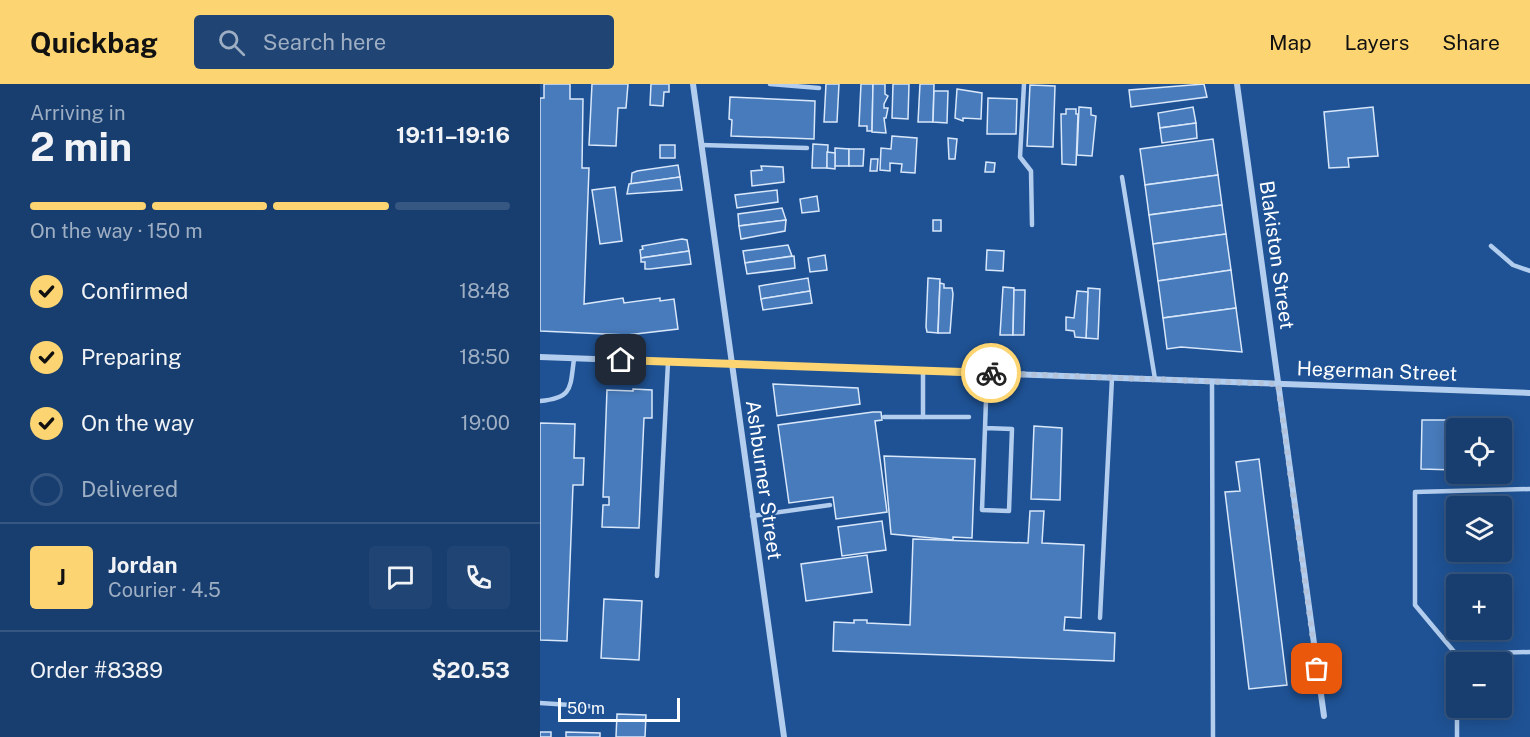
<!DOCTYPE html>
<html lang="en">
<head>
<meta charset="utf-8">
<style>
	body { margin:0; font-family:"Public Sans",sans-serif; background:#204574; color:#f1f3f6; height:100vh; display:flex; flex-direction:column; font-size:22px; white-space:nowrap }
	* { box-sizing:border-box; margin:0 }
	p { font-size:20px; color:#9eaec3 }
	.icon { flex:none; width:33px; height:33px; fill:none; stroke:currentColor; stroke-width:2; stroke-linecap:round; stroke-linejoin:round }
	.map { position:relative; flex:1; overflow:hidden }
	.details { display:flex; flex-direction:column; background:#173e6f; width:540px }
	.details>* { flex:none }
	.buttons { position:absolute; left:906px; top:334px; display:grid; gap:12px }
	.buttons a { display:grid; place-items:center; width:66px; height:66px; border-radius:6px; background:#173e6f; box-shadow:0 3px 15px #0003,0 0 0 2px #365782; font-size:30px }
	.scale { position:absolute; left:18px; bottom:15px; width:122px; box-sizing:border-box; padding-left:6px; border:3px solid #fff; border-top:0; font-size:16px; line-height:21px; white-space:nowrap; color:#fff; -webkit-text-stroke:4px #1f5294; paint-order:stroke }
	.pin { position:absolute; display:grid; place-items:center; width:51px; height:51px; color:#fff; margin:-26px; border-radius:12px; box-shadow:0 3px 9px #0006 }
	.courier { position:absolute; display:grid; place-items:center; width:60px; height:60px; margin:-30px; border:4px solid #fcd572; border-radius:50%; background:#fff; color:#222; box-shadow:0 2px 8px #0007 }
	.headline em { font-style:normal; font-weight:700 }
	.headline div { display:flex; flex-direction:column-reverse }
	.headline { display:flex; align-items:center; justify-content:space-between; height:102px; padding:0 30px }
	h1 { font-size:39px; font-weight:700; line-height:45px }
	.bar { display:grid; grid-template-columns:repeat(4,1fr); gap:9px 6px; align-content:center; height:72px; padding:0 30px }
	.bar i { height:8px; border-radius:4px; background:#365782 }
	.bar .active { background:#fcd572 }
	.bar p { grid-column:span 4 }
	.line { display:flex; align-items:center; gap:15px; padding:0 30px; border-top:2px solid #365782 }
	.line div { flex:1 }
	.round { display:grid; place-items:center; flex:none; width:63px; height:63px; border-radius:6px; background:#204574 }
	ol { padding:0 30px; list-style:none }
	li { display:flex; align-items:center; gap:18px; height:66px }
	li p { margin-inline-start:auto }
	li .icon { padding:6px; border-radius:50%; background:#fcd572; color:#111; stroke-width:4 }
	li:last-child { color:#9eaec3 }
	li i { width:33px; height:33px; border:3px solid #365782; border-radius:50% }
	header { display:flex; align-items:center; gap:36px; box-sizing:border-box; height:84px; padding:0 30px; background:#fcd572; color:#111 }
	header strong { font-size:28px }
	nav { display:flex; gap:33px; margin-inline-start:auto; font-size:21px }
	.search { width:420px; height:54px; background:#204574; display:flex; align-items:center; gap:15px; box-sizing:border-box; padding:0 21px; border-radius:6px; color:#9eaec3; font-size:22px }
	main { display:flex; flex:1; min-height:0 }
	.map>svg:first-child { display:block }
	.building { fill:#487bbb; stroke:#d8e7fa; stroke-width:1.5 }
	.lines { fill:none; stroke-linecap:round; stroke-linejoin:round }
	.lane { stroke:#b2cdee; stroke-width:4.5 }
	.street { stroke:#b2cdee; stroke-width:6 }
	.done { stroke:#b1c2da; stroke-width:6; stroke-dasharray:0 10.8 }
	.route { stroke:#fcd572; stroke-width:8 }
	.labels { text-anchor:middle; stroke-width:4.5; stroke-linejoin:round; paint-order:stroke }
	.street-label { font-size:20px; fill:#fff; stroke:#1f5294 }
</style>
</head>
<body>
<header>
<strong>Quickbag</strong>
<div class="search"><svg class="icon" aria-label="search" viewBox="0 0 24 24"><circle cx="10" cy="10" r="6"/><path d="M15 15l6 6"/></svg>Search here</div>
<nav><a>Map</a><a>Layers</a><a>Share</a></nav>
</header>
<main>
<section class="details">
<div class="headline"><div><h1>2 min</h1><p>Arriving in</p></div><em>19:11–19:16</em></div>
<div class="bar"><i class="active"></i><i class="active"></i><i class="active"></i><i></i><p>On the way · 150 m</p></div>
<ol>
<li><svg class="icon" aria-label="check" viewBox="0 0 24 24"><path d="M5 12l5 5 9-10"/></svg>Confirmed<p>18:48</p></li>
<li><svg class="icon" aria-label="check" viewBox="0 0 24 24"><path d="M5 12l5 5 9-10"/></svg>Preparing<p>18:50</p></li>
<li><svg class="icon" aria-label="check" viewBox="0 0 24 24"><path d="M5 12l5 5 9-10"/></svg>On the way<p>19:00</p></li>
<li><i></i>Delivered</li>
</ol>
<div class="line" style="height:108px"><b class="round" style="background:#fcd572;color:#111">J</b><div><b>Jordan</b><p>Courier · 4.5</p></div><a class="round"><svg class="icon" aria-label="chat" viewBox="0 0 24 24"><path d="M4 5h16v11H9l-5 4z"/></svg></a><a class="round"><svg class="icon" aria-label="phone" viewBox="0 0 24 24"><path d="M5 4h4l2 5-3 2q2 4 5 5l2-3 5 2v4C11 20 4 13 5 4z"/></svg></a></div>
<div class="line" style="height:78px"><div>Order #8389</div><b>$20.53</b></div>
</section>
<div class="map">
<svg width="990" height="653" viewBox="0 0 990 653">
	<rect width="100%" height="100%" fill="#1f5294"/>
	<!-- building -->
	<g class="building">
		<path d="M4,0h26v15h13l-1,69h7l-5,136 39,-6 1,5 36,-5v3l14,-2 4,30 -51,6 -87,-4v-233h4z"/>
		<path d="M52,0h36l-2,24h-8l-2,38 -27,-1z"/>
		<path d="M111,0h18v8h-5l-1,14 -13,-1z"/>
		<path d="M286,0h13l-2,38h-13z"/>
		<path d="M321,0h12l-1,47h-5v-5h-8z"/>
		<path d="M333,0h12v10l3,2 -4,8v4h4l-2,10h-2l2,15 -14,-1z"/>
		<path d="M353,0h16l-1,35 -16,-1z"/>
		<path d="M380,0h14l-1,38h-15z"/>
		<path d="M664,0l3,13 -76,10 -2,-17z"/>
		<path d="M490,1l25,1 -2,61 -26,-1z"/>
		<path d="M417,5l25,4 -1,26 -18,-1v3l-8,-3z"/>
		<path d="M394,7h14l-1,32 -14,-1z"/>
		<path d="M190,13l85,4 -1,38 -83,-3 1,-16 -3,-1z"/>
		<path d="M448,14l29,1 -1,35h-29z"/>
		<path d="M539,23l12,1v7l5,1 -4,40 -15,-1z"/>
		<path d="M653,23l3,16 -36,5 -2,-15z"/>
		<path d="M833,23l5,49 -30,2 1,9 -20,1 -5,-56z"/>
		<path d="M526,25h10v5h2l-2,51 -14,-1 -1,-50h5z"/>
		<path d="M656,39l1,15 -35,5 -2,-15z"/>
		<path d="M352,52l25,2 -2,35 -14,-1 1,-8 -12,-1v8l-10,-1 1,-22 10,1z"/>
		<path d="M408,54l9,1 -2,20h-6z"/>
		<path d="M673,55l5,36 -73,10 -5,-36z"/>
		<path d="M273,60l15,1 -1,23h-15z"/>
		<rect x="120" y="61" width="15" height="13"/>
		<path d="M295,64l14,1v17h-14z"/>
		<path d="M309,65h15l-1,17h-14z"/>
		<path d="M287,68l8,1v16l-8,-1z"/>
		<path d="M331,75h7l-1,12h-7z"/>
		<path d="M446,78l9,1 -1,9h-9z"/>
		<path d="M138,81l2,12 -49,7 1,-11 5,-2z"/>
		<path d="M221,82l22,1 1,15 -32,4 -1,-15 11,-1z"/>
		<path d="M678,91l4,30 -73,10 -4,-30z"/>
		<path d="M140,93l2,13 -55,4 2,-10z"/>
		<path d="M75,103l7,54 -22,3 -8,-54z"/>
		<path d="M237,106l1,12 -41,6 -2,-13z"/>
		<path d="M277,112l2,15 -17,2 -2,-14z"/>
		<path d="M682,121l4,29 -73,10 -4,-29z"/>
		<path d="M242,124l4,12 -47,6 -1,-12z"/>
		<path d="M246,136l-1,11 -44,8 -2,-13z"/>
		<rect x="393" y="136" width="8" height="11"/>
		<path d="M686,150l5,36 -73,11 -5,-37z"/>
		<path d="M142,155l5,1 2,11 -48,7 -1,-8 3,-1 -1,-3z"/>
		<path d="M248,161l4,11 -47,7 -2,-12z"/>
		<path d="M447,166l17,1 -1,20 -17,-1z"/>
		<path d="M149,167l2,13 -41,5h-5v-7h-4v-4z"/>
		<path d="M285,171l2,15 -17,2 -2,-14z"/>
		<path d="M254,172l1,12 -48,6 -2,-11z"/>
		<path d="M691,186l5,38 -73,10 -5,-37z"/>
		<path d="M268,194l2,13 -49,8 -2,-13z"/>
		<path d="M388,194l12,1 -2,54 -11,-1 -1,-5z"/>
		<path d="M400,199l4,1v4h8l1,6 -3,39h-12z"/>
		<path d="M463,203l11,1 -1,47h-13z"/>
		<path d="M548,204l12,1 -2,50 -12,-1z"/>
		<path d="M474,206h11l-1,45h-11z"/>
		<path d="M270,207l2,12 -49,7 -2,-11z"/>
		<path d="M537,207l11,1 -2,46 -11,-1 -1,-6 -8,-1v-13l8,1z"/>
		<path d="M696,224l6,44 -61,-5 -14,2 -4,-31z"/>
		<path d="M233,300l85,4 2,16 -83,12z"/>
		<path d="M93,305l19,1v28h-8l-5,110 -37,-1 1,-22h6v-8h-6l4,-107 26,1z"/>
		<path d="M333,328h8l1,8 -7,1 12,91 -51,7 -3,-22 -44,6 -11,-78z"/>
		<path d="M882,336h36l-2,50 -35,-1z"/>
		<path d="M0,339l35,1 -1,34h10l-1,27h-10l-6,156 -27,-1z"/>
		<path d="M494,342l28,2 -2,72 -29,-1z"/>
		<path d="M344,372l91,3 -3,79 -19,-1v3l-62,-6z"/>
		<path d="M719,375l28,226 -38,4 -24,-197 15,-1 -4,-29z"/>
		<path d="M490,427h14l-2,32 42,2 -3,73 -16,-1 -1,13 51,3 -1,28 -281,-10 1,-29 20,1v-3h13v3l43,2 3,-86 115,4z"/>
		<path d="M342,437l4,29 -44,6 -4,-29z"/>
		<path d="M327,471l5,37 -66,9 -5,-37z"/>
		<path d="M64,515l38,2 -3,59 -38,-2z"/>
		<path d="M77,630l29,1 -1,22h-29z"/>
		<rect x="0" y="648" width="11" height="5"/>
		<path d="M26,648l34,1v4h-34z"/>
	</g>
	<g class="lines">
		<!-- lane -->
		<g class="lane">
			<path d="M230,0l49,4"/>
			<path d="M484,0l-4,73 11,14 1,54"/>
			<path d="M161,61l106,3"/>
			<path d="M582,93l33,202"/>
			<path d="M951,162l22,19 17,6"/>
			<path d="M383,287v46h46"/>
			<path d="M672,298l1,355"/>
			<path d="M0,317c33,-3 30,-13 34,-42"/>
			<path d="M344,333h39"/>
			<path d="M445,344l-3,82 27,1 3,-82 -27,-1 2,-55"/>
			<path d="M212,432l78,-11"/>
			<path d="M117,492l11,-214"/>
			<path d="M560,534l12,-240"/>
			<path d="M916,570l74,-2"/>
			<path d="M0,619l61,4"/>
			<path d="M916,623v-53l-41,-49v-113l115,-3"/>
			<path d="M917,624v29"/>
		</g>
		<!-- street -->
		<g class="street">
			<path d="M153,0l91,653"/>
			<path d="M697,0l87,632"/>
			<path d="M0,273l990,36"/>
		</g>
	</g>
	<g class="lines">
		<!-- done -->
		<path class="done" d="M451,289l287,11 39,285"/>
		<!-- route -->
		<path class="route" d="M81,276l370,13"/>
	</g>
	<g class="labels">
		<!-- street labels -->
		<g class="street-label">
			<text transform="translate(737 171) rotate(82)" y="7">Blakiston Street</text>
			<text transform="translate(837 287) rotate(2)" y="7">Hegerman Street</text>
			<text transform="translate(224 396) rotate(82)" y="7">Ashburner Street</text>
		</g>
	</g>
</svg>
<div class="buttons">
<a><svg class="icon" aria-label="locate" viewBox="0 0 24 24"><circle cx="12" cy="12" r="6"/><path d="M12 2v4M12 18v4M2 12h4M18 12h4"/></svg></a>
<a><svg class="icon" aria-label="layers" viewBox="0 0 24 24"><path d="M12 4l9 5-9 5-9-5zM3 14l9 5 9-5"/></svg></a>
<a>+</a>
<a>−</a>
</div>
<div class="scale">50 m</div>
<div class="pin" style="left:777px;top:585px;background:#ea580c"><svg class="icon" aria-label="bag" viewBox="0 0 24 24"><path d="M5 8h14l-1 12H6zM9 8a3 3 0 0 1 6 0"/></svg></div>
<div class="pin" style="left:81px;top:276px;background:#1f2937"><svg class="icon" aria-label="home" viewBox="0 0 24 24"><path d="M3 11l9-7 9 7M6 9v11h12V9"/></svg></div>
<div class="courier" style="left:451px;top:289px"><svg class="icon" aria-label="bike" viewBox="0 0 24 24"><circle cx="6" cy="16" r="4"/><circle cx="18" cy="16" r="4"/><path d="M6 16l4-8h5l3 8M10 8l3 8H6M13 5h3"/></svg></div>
</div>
</main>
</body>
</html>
